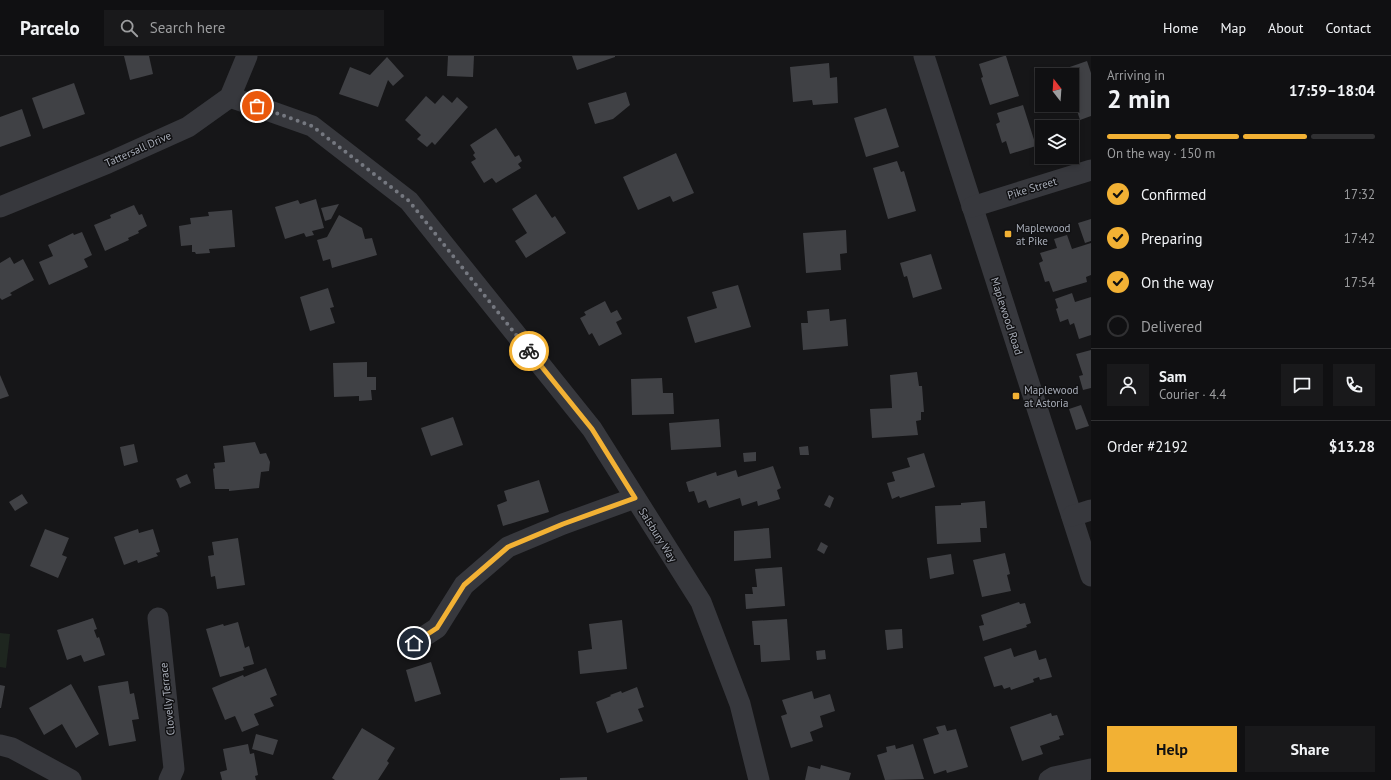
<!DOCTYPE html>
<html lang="en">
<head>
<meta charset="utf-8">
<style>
	body { margin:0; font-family:"PT Sans",sans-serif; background:#19191b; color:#f1f3f6; height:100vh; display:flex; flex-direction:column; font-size:15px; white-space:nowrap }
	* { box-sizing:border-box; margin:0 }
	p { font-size:13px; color:#9c9d9f }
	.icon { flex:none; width:22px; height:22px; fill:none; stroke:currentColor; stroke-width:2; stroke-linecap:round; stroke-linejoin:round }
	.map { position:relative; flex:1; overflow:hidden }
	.sheet { display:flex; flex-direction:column; background:#101012; width:300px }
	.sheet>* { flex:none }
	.needle { width:26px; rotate:343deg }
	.controls { position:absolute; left:1035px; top:12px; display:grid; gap:8px }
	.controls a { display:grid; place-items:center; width:44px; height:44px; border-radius:0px; background:#101012; box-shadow:0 2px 6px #0003,0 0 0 1px #303032; font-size:20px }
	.pin { position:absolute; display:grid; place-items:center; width:34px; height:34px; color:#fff; margin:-17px; border:2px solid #fff; border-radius:50%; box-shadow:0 1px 4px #0007 }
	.courier { position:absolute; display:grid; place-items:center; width:40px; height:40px; margin:-20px; border:3px solid #f2b134; border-radius:50%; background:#fff; color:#222; box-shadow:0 1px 5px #0007 }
	.head em { font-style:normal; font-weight:700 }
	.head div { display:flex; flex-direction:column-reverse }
	.head { display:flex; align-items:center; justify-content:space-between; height:68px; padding:0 16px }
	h1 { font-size:26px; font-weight:700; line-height:30px }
	.bar { display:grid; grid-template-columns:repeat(4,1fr); gap:6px 4px; align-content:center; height:48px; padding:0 16px }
	.bar i { height:5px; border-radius:3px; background:#303032 }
	.bar .selected { background:#f2b134 }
	.bar p { grid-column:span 4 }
	.line { display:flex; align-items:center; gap:10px; padding:0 16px; border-top:1px solid #303032 }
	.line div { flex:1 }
	.round { display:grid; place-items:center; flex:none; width:42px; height:42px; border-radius:0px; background:#19191b }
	ol { padding:0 16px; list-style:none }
	li { display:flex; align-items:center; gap:12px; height:44px }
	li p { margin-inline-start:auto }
	li .icon { padding:4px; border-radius:50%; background:#f2b134; color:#111; stroke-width:4 }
	li:last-child { color:#9c9d9f }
	li i { width:22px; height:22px; border:2px solid #303032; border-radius:50% }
	.cta { display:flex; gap:8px; margin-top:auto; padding:8px 16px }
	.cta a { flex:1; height:46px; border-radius:0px; background:#f2b134; color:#111; font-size:16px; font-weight:700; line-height:46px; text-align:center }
	.cta a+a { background:#19191b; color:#f1f3f6 }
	header { display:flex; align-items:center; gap:24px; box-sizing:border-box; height:56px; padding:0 20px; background:#101012; border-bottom:1px solid #303032 }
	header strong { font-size:19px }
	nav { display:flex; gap:22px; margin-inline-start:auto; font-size:14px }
	.search { width:280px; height:36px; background:#19191b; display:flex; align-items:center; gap:10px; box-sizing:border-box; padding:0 14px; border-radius:0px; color:#9c9d9f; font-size:15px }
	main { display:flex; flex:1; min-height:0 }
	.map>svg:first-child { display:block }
	.green { fill:#1e261f }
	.building { fill:#404145 }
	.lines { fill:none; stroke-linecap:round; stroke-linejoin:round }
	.minor { stroke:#37383d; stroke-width:21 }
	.done { stroke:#757880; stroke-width:4; stroke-dasharray:0 7.2 }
	.route { stroke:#f2b134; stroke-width:5 }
	.poi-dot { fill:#f2b134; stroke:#111113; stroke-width:1.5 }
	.labels { text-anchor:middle; stroke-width:3; stroke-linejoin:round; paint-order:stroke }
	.street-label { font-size:11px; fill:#a8adb8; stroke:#111113 }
	.poi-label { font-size:11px; fill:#a8adb8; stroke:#111113; text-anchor:start }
</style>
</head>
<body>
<header>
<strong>Parcelo</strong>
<div class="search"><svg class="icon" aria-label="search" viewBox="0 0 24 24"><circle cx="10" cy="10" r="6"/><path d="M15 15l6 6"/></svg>Search here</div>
<nav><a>Home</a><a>Map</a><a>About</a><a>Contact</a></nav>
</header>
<main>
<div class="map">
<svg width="1091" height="724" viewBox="0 0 1091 724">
	<rect width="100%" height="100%" fill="#161618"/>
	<!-- green -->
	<path class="green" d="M0,577l10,1 -4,34 -6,-1z"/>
	<!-- building -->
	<g class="building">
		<path d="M124,0h25l4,18 -23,6z"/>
		<path d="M448,0h26l-1,21 -26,-1z"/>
		<path d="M572,0h43v1l-38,13z"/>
		<path d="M1004,0h2l13,40 -29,9 -9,-27 2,-1 -4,-13z"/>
		<path d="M387,1l17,19 -11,10 -5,-6 -10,27 -39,-13 11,-27 20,8z"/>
		<path d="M1087,5l4,12v43l-11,4 -8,-25v-20h-6l-2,-6z"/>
		<path d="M829,7l1,15 7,-1 1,26 -25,2 -1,-5 -19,2 -3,-35z"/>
		<path d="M74,27l11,31 -42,15 -11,-31z"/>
		<path d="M626,36l4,13 -17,14 -18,5 -7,-21z"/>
		<path d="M443,39l9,8 5,-6 11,10 -33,38 -3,-3 -5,5 -10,-8 4,-4 -16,-15 21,-24 9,8z"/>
		<path d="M1023,49l13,41 -26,8 -4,-13 -4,2 -6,-19 4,-2 -3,-9z"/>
		<path d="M886,52l13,39 -33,10 -12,-39z"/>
		<path d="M22,53l9,27 -31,11v-30z"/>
		<path d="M496,72l19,29 4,-2 3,6 -4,3 3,4 -25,15 -4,-5 -8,5 -13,-21 5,-3 -3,-4 2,-2 -5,-8z"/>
		<path d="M676,97l18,40 -21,9 -3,-6 -32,14 -15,-33z"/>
		<path d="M897,105l4,11 3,-1 12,40 -28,8 -15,-51z"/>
		<path d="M536,138l16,24 3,-2 11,17 -40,25 -11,-17 12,-8 -15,-24z"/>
		<path d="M316,143l8,29 -12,3 2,4 -8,2 -2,-4 -19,6 -10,-32 23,-7 2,4z"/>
		<path d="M339,148l-8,15 -6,2 -4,-13z"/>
		<path d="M134,149l5,10 3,-1 5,12 -9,5 1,2 -11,5 1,2 -24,11 -11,-26 17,-7 -1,-3z"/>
		<path d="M232,154l3,37 -26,2 1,4 -14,1 -1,-2h-3v-7l-11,1 -2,-20 12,-2 -1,-6 19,-2 -1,-4z"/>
		<path d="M339,159l23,13 3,11 7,-1 5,17 -45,13 -2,-9 -7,2 -6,-21 10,-3z"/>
		<path d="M1091,163v22l-6,2 -7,-20z"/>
		<path d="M846,174l1,23 -7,1 1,16 -35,3 -3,-40z"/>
		<path d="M82,176l10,23 -8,4 4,8 -39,18 -10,-23 14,-6 -5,-11 25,-12 1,2z"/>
		<path d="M1067,179l5,14 19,-6v32l-5,2 1,5 -34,10 -4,-11 -4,1 -6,-19 4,-2 -3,-8 17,-5 -3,-9z"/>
		<path d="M931,198l11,35 -29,9 -6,-22 -3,1 -4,-14z"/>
		<path d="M10,201l4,7 9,-5 11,21 -24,13 2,2 -10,5 -2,-2v-35z"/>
		<path d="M738,229l13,42 -56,16 -8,-26 30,-9 -5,-16z"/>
		<path d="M328,232l6,19 -4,1 5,15 -25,8 -10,-34z"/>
		<path d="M1072,237l3,9 16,-5v38l-12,4 -5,-16 -4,2 -2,-6 -8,3 -4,-13 2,-1 -3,-9z"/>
		<path d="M605,245l6,12 6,-3 5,9 -6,3 6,12 -23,12 -7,-13 -3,2 -9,-17 6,-3 -2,-3z"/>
		<path d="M829,253l1,12 16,-2 2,27 -45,4 -2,-27h7l-1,-12z"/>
		<path d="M1091,294v38l-8,2 -4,-14 4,-1 -7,-21z"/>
		<path d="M367,306v15h9v13h-5l1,10 -13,1v-5l-25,1 -1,-34z"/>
		<path d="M917,316l2,14h3l2,26h-3v8l-5,1 2,14 -46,3 -2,-29 22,-1 -2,-33z"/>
		<path d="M0,319l9,21 -9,3z"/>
		<path d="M662,322l1,15h10l1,21 -42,1 -1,-36z"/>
		<path d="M1081,349l8,21 -13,4 -7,-21z"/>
		<path d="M453,361l10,28 -32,11 -10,-28z"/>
		<path d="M719,363l2,28 -50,3 -2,-27z"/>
		<path d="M255,386l5,12 6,-1 4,9 -1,9 -8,1 -2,16 -30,3v-2h-14l-2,-20 2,-1 -1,-5 11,-1 -2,-16z"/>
		<path d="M134,388l4,18 -14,4 -4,-19z"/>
		<path d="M808,390l1,9h-9l-1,-8z"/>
		<path d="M756,396v9l-12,1 -1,-9z"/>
		<path d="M924,397l11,34 -35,11 -1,-2 -7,3 -5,-16 8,-2 -3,-9 18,-5 -3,-9z"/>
		<path d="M773,410l8,22 -4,2 3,9 -22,7 -1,-5 -15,5 -2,-8 -31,10 -3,-8 -8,3 -4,-12 -5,1 -3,-10 30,-10 1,4 19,-6 2,7z"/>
		<path d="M187,418l4,9 -11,5 -4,-9z"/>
		<path d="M539,424l10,32 -46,14 -6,-21 10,-4 -3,-10z"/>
		<path d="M22,438l6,9 -13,8 -6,-9z"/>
		<path d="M829,439l5,3 -4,10 -6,-3z"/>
		<path d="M985,445l2,27h-7l1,14 -44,2 -2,-38 26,-1v-2z"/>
		<path d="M769,472l2,30 -37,3v-30z"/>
		<path d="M45,473l24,9 -7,17 5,2 -9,21 -28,-12z"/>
		<path d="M138,473l1,4 14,-4 7,23 -4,1 2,3 -20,7 -1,-3 -13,5 -10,-28z"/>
		<path d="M238,482l7,47 -28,4 -2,-13 -4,1 -3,-21 6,-1 -2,-13z"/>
		<path d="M821,486l7,4 -4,8 -7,-4z"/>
		<path d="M1005,497l5,21 -3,1 4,16 -29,6 -9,-37z"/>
		<path d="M951,498l3,20 -24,5 -3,-21z"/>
		<path d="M782,511l3,39 -39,3 -1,-15h8l-1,-7h5l-2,-18z"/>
		<path d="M1019,546l1,2 5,-1 6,20 -5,2 1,2 -44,14 -4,-15 5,-1 -3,-10z"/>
		<path d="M93,562l4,11 -3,1 3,8 2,-1 6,18 -21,7 -3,-7 -14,5 -10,-30z"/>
		<path d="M787,563l3,41 -29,2 -1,-17h-6l-2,-24z"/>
		<path d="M622,564l5,49 -47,5 -2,-23 14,-2 -3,-25z"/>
		<path d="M238,566l7,26 4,-2 5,18 -11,3 1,3 -24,7 -14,-48 17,-5 1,2z"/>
		<path d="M902,573l1,19 -16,2 -2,-20z"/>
		<path d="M1011,592l3,9 22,-7 3,10 7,-2 6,19 -12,3 -1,-3 -6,2 1,3 -23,8 -1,-3 -6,2 -2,-4 -8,2 -10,-30z"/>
		<path d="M825,594l1,9 -9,1 -1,-9z"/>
		<path d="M431,606l10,32 -26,8 -9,-32z"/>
		<path d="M266,612l11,27 -7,3 4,8 -20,8 5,11 -17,7 -7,-16 -10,4 -13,-32 31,-13 1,2z"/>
		<path d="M128,625l2,13 4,-1 5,26 -7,1 4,21 -27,5 -11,-60z"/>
		<path d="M71,628l28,50 -23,14 -14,-24 -18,11 -15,-27z"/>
		<path d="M0,629l5,1 -4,22h-1z"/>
		<path d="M637,631l7,20 -6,2 5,12 -36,12 -11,-31 15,-6 -1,-1 11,-4 1,2z"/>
		<path d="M812,635l2,8 16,-5 5,17 -15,5 3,11 -13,5 3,9 -22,7 -10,-32 6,-2 -5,-14z"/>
		<path d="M1051,657l1,3 5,-1 7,20 -5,1 1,3 -20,7 3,8 -21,7 -12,-34z"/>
		<path d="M945,669l2,6 9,-2 12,38 -21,6 -1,-3 -12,4 -11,-35 16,-5 -3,-7z"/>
		<path d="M362,672l33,20 -8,13 2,2 -11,17h-43l-3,-2z"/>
		<path d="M256,678l22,6 -5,15 -21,-6z"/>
		<path d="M248,688l2,10 4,-1 4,22 -3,1 1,4h-34l-2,-8 7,-2 -4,-21z"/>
		<path d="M913,688l11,35 -39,1 -8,-25 10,-3 -1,-5 9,-2 1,4z"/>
		<path d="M821,709l30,8 -2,7h-44l3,-14 12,3z"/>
		<path d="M587,721v3h-27v-2z"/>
	</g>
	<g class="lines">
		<!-- minor -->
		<g class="minor">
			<path d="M924,0l167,520"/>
			<path d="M230,41l82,29 97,75 183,228 109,173 39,102 19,76"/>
			<path d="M0,151l108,-44 80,-36 42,-30 17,-41"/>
			<path d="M972,151l119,-37"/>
			<path d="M1072,460l19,-6"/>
			<path d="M158,562l16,151 -5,11"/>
			<path d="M414,587l23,-15 27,-43 44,-38 55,-23 72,-26"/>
			<path d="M0,689l12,3 59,32"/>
			<path d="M1049,724l5,-3 37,-8"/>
		</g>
	</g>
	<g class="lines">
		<!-- done -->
		<path class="done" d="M257,50l55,20 97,75 120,150"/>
		<!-- route -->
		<path class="route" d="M414,587l23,-15 27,-43 44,-38 55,-23 72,-26 -43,-69 -63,-78"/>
	</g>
	<!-- markers -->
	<g class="poi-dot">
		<rect x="1004" y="174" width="8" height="8" rx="2"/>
		<rect x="1012" y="336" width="8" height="8" rx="2"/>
	</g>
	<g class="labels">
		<!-- street labels -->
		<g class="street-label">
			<text transform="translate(138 93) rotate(-24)" y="4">Tattersall Drive</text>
			<text transform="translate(1032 132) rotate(-17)" y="4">Pike Street</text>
			<text transform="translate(1007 260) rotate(72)" y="4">Maplewood Road</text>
			<text transform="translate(658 479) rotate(58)" y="4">Salsbury Way</text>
			<text transform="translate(167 643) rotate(-96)" y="4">Clovelly Terrace</text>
		</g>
		<!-- poi labels -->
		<g class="poi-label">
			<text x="1016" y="176">Maplewood<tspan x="1016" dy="13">at Pike</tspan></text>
			<text x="1024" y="338">Maplewood<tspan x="1024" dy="13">at Astoria</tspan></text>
		</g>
	</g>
</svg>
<div class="controls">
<a><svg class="needle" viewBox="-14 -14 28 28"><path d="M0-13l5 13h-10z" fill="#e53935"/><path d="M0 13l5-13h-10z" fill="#9c9d9f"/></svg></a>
<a><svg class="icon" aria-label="layers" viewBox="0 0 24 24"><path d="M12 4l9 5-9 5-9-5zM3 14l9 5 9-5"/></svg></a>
</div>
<div class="pin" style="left:257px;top:50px;background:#ea580c"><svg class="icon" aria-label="bag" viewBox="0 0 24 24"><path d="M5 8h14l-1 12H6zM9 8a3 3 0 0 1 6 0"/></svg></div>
<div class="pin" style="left:414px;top:587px;background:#1f2937"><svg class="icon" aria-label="home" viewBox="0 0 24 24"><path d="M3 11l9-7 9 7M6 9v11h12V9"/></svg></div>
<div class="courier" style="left:529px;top:295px"><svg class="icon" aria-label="bike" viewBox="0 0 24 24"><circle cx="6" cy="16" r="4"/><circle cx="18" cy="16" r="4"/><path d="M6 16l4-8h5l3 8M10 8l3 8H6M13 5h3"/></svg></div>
</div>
<section class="sheet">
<div class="head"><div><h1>2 min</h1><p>Arriving in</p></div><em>17:59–18:04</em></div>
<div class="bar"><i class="selected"></i><i class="selected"></i><i class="selected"></i><i></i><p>On the way · 150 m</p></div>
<ol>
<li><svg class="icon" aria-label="check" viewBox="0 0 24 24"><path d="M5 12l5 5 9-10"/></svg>Confirmed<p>17:32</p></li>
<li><svg class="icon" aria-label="check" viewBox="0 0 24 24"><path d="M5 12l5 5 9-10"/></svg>Preparing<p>17:42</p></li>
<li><svg class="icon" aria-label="check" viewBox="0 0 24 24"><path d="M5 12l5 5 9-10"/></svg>On the way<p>17:54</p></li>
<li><i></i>Delivered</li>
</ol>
<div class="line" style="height:72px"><a class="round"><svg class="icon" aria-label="person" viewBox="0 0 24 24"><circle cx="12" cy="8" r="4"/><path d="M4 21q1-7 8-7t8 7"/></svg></a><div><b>Sam</b><p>Courier · 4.4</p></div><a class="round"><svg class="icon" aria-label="chat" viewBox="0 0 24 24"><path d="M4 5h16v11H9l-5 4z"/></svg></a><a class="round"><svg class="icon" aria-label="phone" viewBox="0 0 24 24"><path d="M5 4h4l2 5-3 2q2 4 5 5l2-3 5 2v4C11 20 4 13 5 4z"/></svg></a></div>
<div class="line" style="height:52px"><div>Order #2192</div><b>$13.28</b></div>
<div class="cta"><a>Help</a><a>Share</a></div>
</section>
</main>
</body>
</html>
